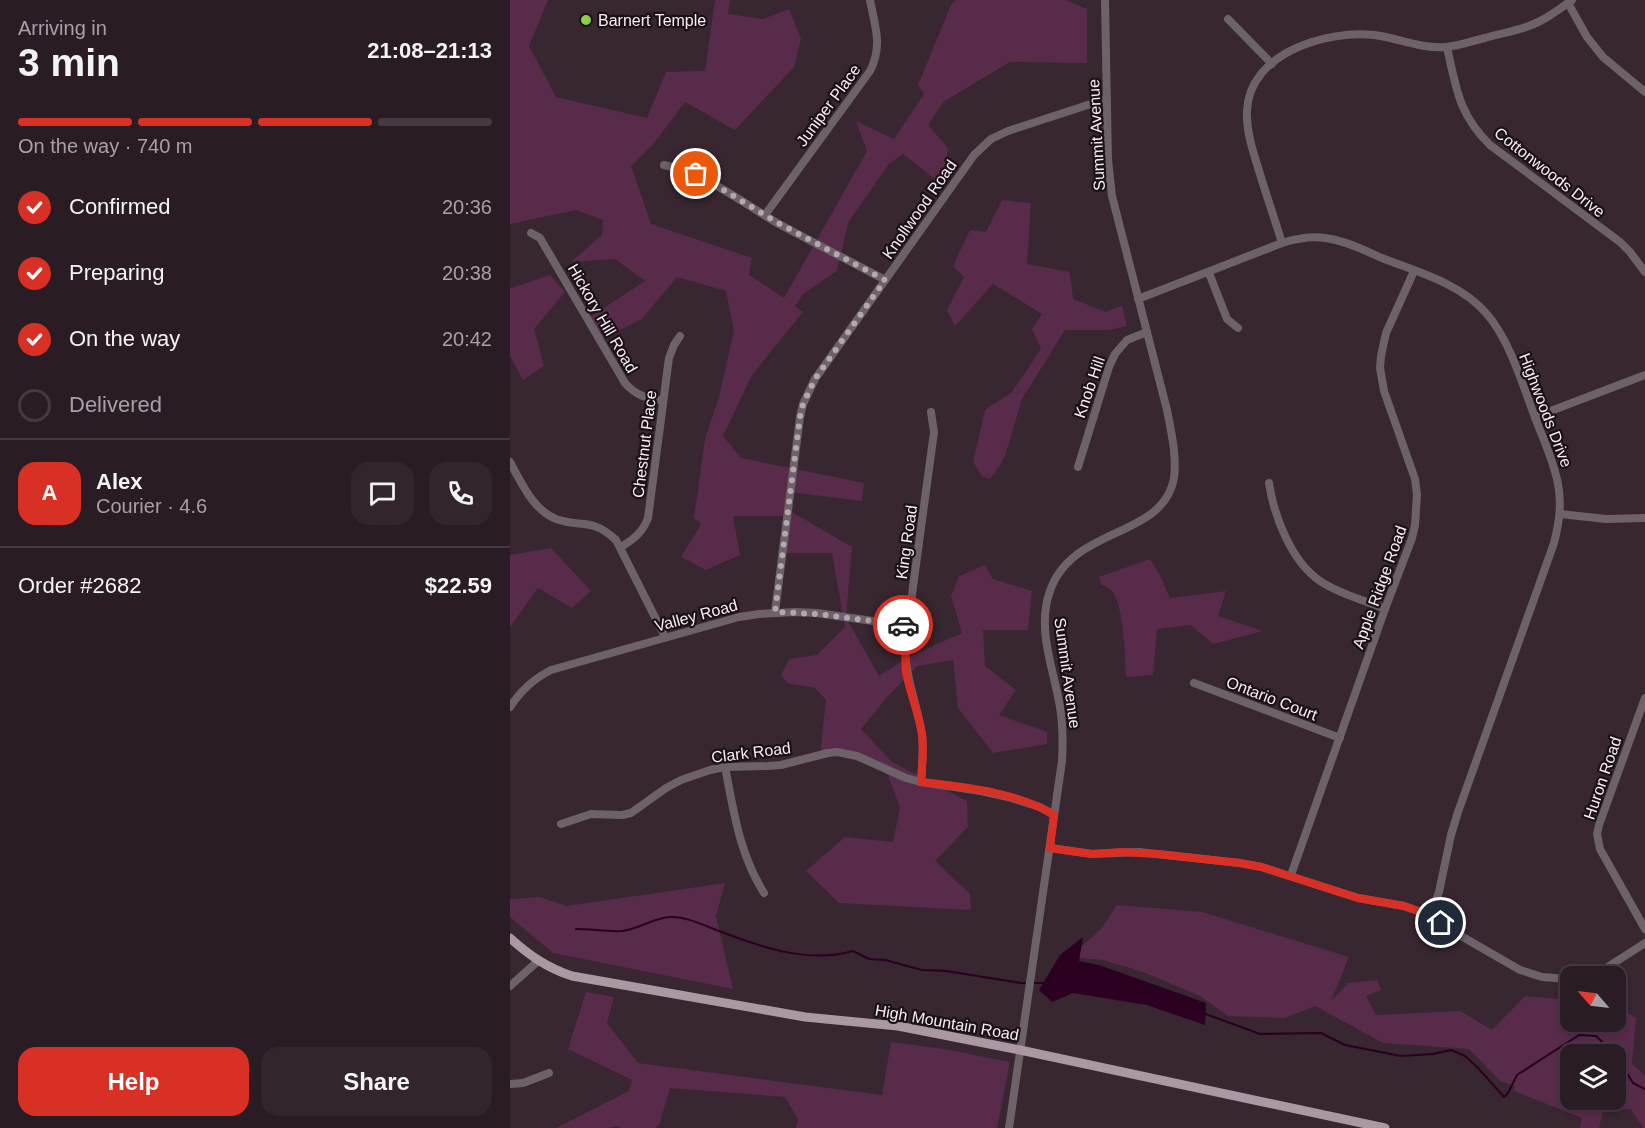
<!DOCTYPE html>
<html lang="en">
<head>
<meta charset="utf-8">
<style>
	body { margin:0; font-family:Helvetica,sans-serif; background:#32252d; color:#f1f3f6; height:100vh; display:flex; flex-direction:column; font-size:22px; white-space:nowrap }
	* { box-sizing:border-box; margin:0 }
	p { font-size:20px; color:#a5a1a7 }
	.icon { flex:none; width:33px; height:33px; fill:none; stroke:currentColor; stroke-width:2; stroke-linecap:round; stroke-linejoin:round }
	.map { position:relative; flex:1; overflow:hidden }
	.sheet { display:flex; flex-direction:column; background:#2a1c25; width:510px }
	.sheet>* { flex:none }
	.needle { width:39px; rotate:298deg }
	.buttons { position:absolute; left:1050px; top:966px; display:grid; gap:12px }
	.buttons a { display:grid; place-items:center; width:66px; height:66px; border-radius:12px; background:#2a1c25; box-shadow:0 3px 9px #0003,0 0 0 2px #463a42; font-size:30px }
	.pin { position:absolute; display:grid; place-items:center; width:51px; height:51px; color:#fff; margin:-26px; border:3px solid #fff; border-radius:50%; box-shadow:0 2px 6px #0007 }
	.courier { position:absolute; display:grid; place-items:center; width:60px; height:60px; margin:-30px; border:4px solid #d93025; border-radius:50%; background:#fff; color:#222; box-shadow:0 2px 8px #0007 }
	.summary em { font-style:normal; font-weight:700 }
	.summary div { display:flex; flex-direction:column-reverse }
	.summary { display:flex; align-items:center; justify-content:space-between; height:102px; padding:0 18px }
	h1 { font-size:39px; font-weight:700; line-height:45px }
	.bar { display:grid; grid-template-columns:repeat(4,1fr); gap:9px 6px; align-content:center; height:72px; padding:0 18px }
	.bar i { height:8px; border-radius:4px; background:#463a42 }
	.bar .current { background:#d93025 }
	.bar p { grid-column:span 4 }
	.line { display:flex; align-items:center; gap:15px; padding:0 18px; border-top:2px solid #463a42 }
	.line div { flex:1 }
	.round { display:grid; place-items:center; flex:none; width:63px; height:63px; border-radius:18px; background:#32252d }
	ol { padding:0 18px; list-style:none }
	li { display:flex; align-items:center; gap:18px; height:66px }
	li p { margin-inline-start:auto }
	li .icon { padding:6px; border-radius:50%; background:#d93025; color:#fff; stroke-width:4 }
	li:last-child { color:#a5a1a7 }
	li i { width:33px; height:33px; border:3px solid #463a42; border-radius:50% }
	.primary-button { display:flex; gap:12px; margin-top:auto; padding:12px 18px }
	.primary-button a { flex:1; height:69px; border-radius:18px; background:#d93025; color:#fff; font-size:24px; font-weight:700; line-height:69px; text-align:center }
	.primary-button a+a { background:#32252d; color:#f1f3f6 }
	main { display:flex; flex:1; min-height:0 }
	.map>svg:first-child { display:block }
	.green { fill:#582b4a; fill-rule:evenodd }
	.water { fill:#2b0020 }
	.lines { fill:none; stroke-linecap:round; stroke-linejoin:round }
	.stream { stroke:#2b0020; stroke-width:2 }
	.minor { stroke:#6c6268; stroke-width:8 }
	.major { stroke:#ab98a3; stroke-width:9 }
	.done { stroke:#b5a7b0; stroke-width:6; stroke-dasharray:0 10.8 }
	.route { stroke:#d93025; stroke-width:8 }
	.poi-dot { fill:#8dce44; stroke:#1a1217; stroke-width:2 }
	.labels { text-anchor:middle; stroke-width:4.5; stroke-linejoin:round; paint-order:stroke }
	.poi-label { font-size:16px; fill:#f9ecf4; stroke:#1a1217; text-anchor:start }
	.street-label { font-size:16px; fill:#f9ecf4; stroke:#1a1217 }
</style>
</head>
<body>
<main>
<section class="sheet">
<div class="summary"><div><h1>3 min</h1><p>Arriving in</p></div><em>21:08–21:13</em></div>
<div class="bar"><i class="current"></i><i class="current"></i><i class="current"></i><i></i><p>On the way · 740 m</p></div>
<ol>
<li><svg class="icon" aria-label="check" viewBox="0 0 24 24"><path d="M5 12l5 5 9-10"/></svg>Confirmed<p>20:36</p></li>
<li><svg class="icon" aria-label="check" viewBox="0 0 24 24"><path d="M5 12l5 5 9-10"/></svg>Preparing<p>20:38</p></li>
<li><svg class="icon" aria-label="check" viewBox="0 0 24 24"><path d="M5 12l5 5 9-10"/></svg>On the way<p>20:42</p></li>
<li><i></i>Delivered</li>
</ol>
<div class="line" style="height:108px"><b class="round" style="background:#d93025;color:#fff">A</b><div><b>Alex</b><p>Courier · 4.6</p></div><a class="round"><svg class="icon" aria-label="chat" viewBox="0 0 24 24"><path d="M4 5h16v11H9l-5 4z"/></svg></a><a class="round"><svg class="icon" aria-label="phone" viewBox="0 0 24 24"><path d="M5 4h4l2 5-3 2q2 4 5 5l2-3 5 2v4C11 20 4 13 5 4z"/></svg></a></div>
<div class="line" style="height:78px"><div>Order #2682</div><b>$22.59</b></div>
<div class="primary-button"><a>Help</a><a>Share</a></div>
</section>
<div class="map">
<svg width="1135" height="1128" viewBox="0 0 1135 1128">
	<rect width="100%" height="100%" fill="#382631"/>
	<!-- green -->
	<g class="green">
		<path d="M0,0h38l-19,46 27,51 91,21 19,-46 39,-1 10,-71h15l-2,14 35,5 26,-10 12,30 -7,28 -59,63 -50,-28 -30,40 -24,24 20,58 101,34 -3,17 35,23 83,-147 -11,-30 38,18 30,-45 -6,-9 33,-80 5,-5h110l21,9v54l-77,-1 -67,40 -15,23 20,23 -4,26 -8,6 -33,-26 -15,11 -40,58 -11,48 -34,23 -8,12 8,6 -51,63 -29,61 18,22 123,25 -2,18 -72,-9 -3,17 65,38 -6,71 33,58 31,-20 52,-23 -11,-37 8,-20 26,-11 8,14 39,12 -4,39h-45l2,36 31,24 -17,25 48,17v12l-54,9 -35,-45 -5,-48 -36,6 -29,30 -27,33 31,33 75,39 1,26 -33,34 35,33 1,16 -132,-7 -33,-32 39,-34 48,5 7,-34 -12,-33 -30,-19 -38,-2 6,-54 -11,-12 -28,-5 -6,-8 8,-16 28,-4 28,-28 -13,-74h-54l7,-37h-52l7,39 -34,15 -25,-13 20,-33 -7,-6 11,-79 14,-42 15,-66 -8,-40 -49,-14 -35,42 -46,23 -9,-23 58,-38 -30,-22 -44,3 31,-27 1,-15 -27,-10 -66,14z"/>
		<path d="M492,200l29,3 -4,61 43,8 3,27 33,13 16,-7 5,21 -18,4h-44l-43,69 -16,54 -5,11 -11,15 -8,-3 -9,-14 12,-52 27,-18 29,-43 -9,-20 10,-15 -49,-30 -38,42 -8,-16 17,-33 -11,-11 17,-36 16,2z"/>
		<path d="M40,275l15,17 -31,37 10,37 -21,14 -13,-24v-69l1,1z"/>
		<path d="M41,548l40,43 -19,17 -34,-20 -28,39v-72z"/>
		<path d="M640,559l11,18 9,21 56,-7 -8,25 45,15 -50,13 -22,-19 -34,4 -4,46 -27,2c-1,-18 -2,-78 -16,-88 -2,-2 -5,-3 -8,-4l-3,-8z"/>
		<path d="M215,883l-9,33 17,73 -180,-36 -43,-36v-18l30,-2 27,9z"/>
		<path d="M607,905l85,7 147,45 -18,44 17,-18 29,-3 4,10 -15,6 10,19 84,-4 32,19 33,-34 45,4v22h46v-17l20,13 -4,46 13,11v53h-2l-12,-19 -28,2 -4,17h-19l2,-10 -68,-27 1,-5 -15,-5 -31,-32 -86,-6 -68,-37 -30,12 -57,-2 -28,-20 -57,-24 -40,-12 -33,-3 31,-28zM1060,1054h46v46h-46z"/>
		<path d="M76,992l28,5 -7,26 31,40 244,32 9,-53 53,7 66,13 -13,66h-201l2,-9 -13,-22 -115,-9 -11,37 -4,3h-34l-5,-2 -7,2h-53l73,-37 3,-11 -64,-31z"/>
	</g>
	<!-- water -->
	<path class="water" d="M573,937l-4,24 20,4 107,38 -1,22 -58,-20 -74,-12 -21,9 -13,-12 21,-35z"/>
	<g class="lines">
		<!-- stream -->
		<g class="stream">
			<path d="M66,929c15,0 32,3 46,2 17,-2 33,-14 49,-14 17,0 32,8 48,14 42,16 89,33 134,20l16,8 16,1 37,10 24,1 75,12h23"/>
			<path d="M693,1013l57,21 61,-1 24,12 56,11 32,-2 18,-4 14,6 13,12 26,29 4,-4 9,-18 62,-40 17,1 19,18"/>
			<path d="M1106,1055l17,28 12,6"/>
		</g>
		<!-- minor -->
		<g class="minor">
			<path d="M1058,3l19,34 16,20 42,35"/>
			<path d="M718,19l44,45"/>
			<path d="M937,47c9,41 12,68 43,98l130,97 10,10 15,20"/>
			<path d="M154,165c43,9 77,37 115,59 35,19 71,37 106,56"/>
			<path d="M255,215l105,-144c13,-25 5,-45 0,-71"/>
			<path d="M21,233l9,5 85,145c11,13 22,15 38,18"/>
			<path d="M772,243c-7,-23 -15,-46 -22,-69 -6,-20 -14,-41 -13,-63 2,-58 79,-81 127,-76 25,3 46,14 72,12 13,-1 26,-6 39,-9 17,-5 33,-7 49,-14 14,-6 26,-15 38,-24"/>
			<path d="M699,273l18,46 11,9"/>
			<path d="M628,299l144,-56c16,-5 32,-8 49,-4 18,3 35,12 51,19 35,14 78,25 104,55 24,27 37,73 50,107 8,21 18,42 22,64 4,21 1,39 -4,59l-96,269 -7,23 -12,57 -9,24"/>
			<path d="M1025,417l110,-42"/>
			<path d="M0,462c11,20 23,48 46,57 25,9 36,-2 60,21l49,97"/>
			<path d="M568,467l31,-100 6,-13 12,-14 20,-8"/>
			<path d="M759,483c5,33 22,78 51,98 19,13 44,19 65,28"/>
			<path d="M1050,514l46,5 39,-1"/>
			<path d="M111,547c13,-8 22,-15 27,-29l21,-160 5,-13 6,-9"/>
			<path d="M265,612l25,-195 3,-13 12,-25 159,-224 17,-16 17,-8 98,-32"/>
			<path d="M684,683l146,55"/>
			<path d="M1135,698l-46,127 -2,9 3,15 45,80"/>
			<path d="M0,707c11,-17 23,-28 41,-37l188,-53 20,-3 37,-2 21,1 91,13"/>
			<path d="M215,767c9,45 14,86 39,126"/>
			<path d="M411,782c1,-16 3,-32 1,-48 -5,-30 -17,-57 -17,-88l29,-214 -3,-20"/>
			<path d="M51,824l30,-10 31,1 9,-2 35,-25 15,-8 29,-10 15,-3 43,-1 13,-1 47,-12 9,-1 20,4 49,22 15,4 60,9 27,6 32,10 14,8"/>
			<path d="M540,848l42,6 47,-2 101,11 21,4 97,31 46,8 14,5 12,5 19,13 71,41 22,7 28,2"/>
			<path d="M781,875l94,-266 27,-71 3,-13 2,-30 -2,-16 -31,-88 -4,-23 1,-12 5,-23 28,-62"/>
			<path d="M1073,976l20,-6 42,-27"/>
			<path d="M0,986l28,-25"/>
			<path d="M0,1084l13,-1 26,-10"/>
			<path d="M499,1128l53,-367c1,-18 1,-36 -2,-54 -6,-37 -23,-76 -11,-113 21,-69 114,-54 125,-116 3,-22 -3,-47 -7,-68l-55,-214 -4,-36 -3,-160"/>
		</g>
		<!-- major -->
		<path class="major" d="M0,938c19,17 37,30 62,38l233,41 93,9 122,24 365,78"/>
	</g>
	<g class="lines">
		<!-- done -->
		<path class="done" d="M186,174l13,7 69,42 107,57 -70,99 -12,25 -3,13 -25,195 42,2 86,11"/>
		<!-- route -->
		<path class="route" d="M393,625l5,1c-2,15 -4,30 -2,46 4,21 13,42 16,63 2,16 0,31 -1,47 43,5 96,10 133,33l-4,33 42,6 30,-2 35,2 83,9 22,4 96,31 46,8 14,5 23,12"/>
	</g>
	<!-- markers -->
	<circle class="poi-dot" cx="76" cy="20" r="6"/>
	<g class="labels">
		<!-- poi labels -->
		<g class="poi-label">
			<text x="88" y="26">Barnert Temple</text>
		</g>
		<!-- street labels -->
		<g class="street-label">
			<text transform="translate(318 105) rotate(-54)" y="6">Juniper Place</text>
			<text transform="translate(586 135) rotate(-93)" y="6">Summit Avenue</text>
			<text transform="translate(1040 172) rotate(38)" y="6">Cottonwoods Drive</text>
			<text transform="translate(409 209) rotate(-55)" y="6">Knollwood Road</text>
			<text transform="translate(93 318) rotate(60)" y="6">Hickory Hill Road</text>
			<text transform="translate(579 387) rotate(-71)" y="6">Knob Hill</text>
			<text transform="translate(1036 410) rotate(69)" y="6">Highwoods Drive</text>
			<text transform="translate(134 444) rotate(-83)" y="6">Chestnut Place</text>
			<text transform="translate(396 542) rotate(-82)" y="6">King Road</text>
			<text transform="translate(869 587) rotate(-70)" y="6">Apple Ridge Road</text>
			<text transform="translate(186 615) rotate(-15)" y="6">Valley Road</text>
			<text transform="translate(558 673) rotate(82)" y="6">Summit Avenue</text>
			<text transform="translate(762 698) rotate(21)" y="6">Ontario Court</text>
			<text transform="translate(241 752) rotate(-7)" y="6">Clark Road</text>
			<text transform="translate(1092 778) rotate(-71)" y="6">Huron Road</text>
			<text transform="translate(437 1022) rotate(10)" y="6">High Mountain Road</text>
		</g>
	</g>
</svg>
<div class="buttons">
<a><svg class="needle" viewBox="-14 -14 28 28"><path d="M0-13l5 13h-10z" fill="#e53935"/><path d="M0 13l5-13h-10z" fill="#a5a1a7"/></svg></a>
<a><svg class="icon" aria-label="layers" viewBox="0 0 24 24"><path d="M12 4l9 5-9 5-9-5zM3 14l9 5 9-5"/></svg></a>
</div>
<div class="pin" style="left:186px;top:174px;background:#ea580c"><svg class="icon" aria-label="bag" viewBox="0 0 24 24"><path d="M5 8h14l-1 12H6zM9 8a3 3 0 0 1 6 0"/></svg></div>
<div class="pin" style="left:931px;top:923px;background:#1f2937"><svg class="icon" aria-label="home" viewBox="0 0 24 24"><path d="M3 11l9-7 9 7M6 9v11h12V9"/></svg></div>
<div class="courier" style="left:393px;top:625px"><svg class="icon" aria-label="car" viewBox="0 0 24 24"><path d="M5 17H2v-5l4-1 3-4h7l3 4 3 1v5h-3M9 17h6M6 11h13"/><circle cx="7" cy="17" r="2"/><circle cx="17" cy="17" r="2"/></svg></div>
</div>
</main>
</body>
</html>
